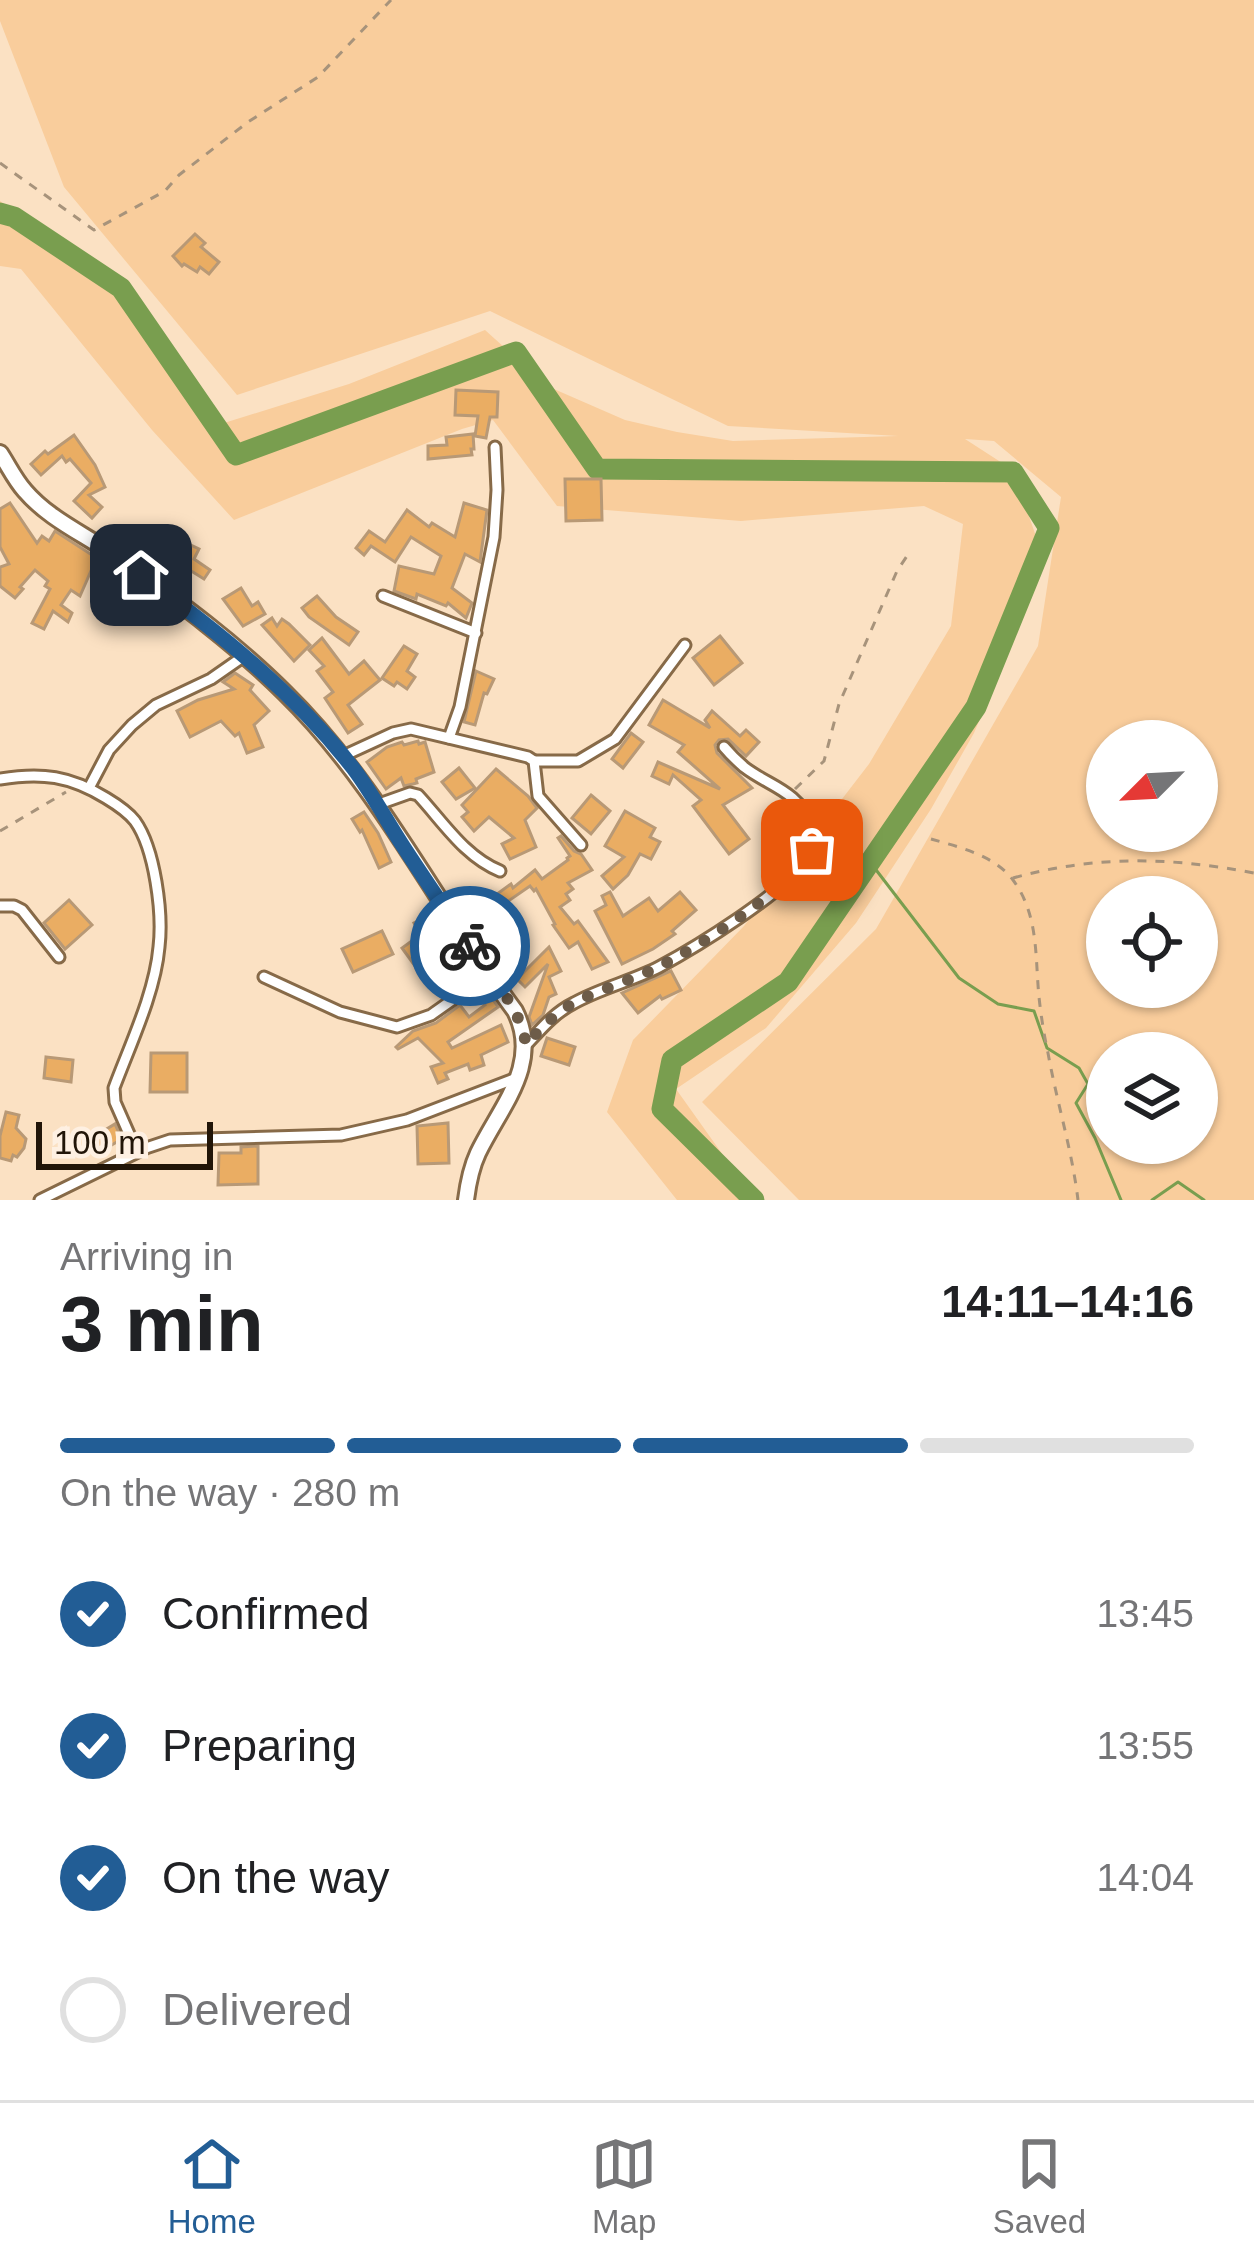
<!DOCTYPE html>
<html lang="en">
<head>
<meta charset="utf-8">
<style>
	body { margin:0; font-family:Helvetica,sans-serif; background:#f2f2f2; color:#202124; height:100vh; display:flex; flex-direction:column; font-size:45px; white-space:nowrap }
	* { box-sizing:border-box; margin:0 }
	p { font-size:39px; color:#757577 }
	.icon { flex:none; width:66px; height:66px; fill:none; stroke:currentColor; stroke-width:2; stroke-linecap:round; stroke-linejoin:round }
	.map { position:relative; height:1200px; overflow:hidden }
	.drawer { display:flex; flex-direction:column; background:#fff; flex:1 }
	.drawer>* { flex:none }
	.needle { width:78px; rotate:246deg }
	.controls { position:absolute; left:1086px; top:720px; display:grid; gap:24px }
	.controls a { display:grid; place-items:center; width:132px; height:132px; border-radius:50%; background:#fff; box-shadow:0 3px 9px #0004; font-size:60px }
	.scale { position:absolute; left:36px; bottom:30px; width:177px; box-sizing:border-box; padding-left:12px; border:6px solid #211508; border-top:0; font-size:33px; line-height:42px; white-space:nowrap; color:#211508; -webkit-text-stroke:9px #fef0e2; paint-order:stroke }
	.pin { position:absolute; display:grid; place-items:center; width:102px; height:102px; color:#fff; margin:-51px; border-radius:24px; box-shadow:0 6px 18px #0006 }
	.courier { position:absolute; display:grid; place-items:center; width:120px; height:120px; margin:-60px; border:9px solid #225d95; border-radius:50%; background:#fff; color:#222; box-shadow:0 3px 15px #0007 }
	.head em { font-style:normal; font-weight:700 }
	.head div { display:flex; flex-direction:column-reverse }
	.head { display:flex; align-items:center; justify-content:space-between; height:204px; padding:0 60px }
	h1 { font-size:78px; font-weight:700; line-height:90px }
	.bar { display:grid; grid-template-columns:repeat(4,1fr); gap:18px 12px; align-content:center; height:144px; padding:0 60px }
	.bar i { height:15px; border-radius:9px; background:#e0e0e0 }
	.bar .selected { background:#225d95 }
	.bar p { grid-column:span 4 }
	ol { padding:0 60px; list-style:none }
	li { display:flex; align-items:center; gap:36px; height:132px }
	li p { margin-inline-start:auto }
	li .icon { padding:12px; border-radius:50%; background:#225d95; color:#fff; stroke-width:4 }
	li:last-child { color:#757577 }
	li i { width:66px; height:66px; border:6px solid #e0e0e0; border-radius:50% }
	.menu { display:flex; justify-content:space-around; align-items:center; height:168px; border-top:3px solid #e0e0e0; background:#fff; font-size:33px; color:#757577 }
	.menu a { display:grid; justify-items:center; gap:6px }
	.menu .selected { color:#225d95 }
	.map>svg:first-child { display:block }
	.green { fill:#f9cd9c; fill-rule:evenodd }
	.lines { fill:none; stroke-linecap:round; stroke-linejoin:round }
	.stream { stroke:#799e4f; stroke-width:3 }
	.river { stroke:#799e4f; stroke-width:21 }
	.building { fill:#eaad63; stroke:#b89976; stroke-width:3 }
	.street-casing { stroke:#876a48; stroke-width:15 }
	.secondary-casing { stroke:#876a48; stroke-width:20 }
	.path { stroke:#a7937b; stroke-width:3; stroke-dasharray:9 9; stroke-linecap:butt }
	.street { stroke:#fff; stroke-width:9 }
	.secondary { stroke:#fff; stroke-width:14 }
	.done { stroke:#6d5c49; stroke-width:12; stroke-dasharray:0 21.6 }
	.route { stroke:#225d95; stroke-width:15 }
</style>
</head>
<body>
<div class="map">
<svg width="1254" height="1200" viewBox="0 0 1254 1200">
	<rect width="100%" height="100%" fill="#fbe1c3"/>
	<!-- green -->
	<path class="green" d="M0,0h1254v1200h-455l-97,-98 174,-173 162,-283 23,-149 -67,-56 -29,-2 48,31 27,78 -45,135 -21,50 -43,76 -75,114 -90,105 -90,61 79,111h-78l-4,-5 -66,-83 26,-72 111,-114 125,-162 82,-138 12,-102 -39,-18 -183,15 -184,-15 -64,-86 -31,9 -228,91 -82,-90 -131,-161 -21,-3v-65l141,104 83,118 125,-39 136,-54 62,56 78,34 52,12 56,9 165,-5 -170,-10 -238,-115 -253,84 -173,-208 -64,-166zM1107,741h90v90h-90zM1107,897h90v90h-90zM1107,1053h90v90h-90z"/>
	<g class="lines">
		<!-- stream -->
		<g class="stream">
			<path d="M870,862l89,116 39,26 36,7 13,37 32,20 9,16 -12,19 19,35 26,62"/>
			<path d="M1152,1200l26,-18 26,18"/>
		</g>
		<!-- river -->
		<path class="river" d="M0,213l14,4 107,71 115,167 280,-103 81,117 416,3 36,56 -73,179 -188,275 -116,78 -10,49 92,91"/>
	</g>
	<!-- building -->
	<g class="building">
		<path d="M195,234l10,9 -4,4 18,15 -10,12 -9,-7 -3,5 -13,-8 -2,2 -9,-10z"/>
		<path d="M456,390l42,2 -1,25h-7l-4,21 -11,-2 3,-20 -23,-1z"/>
		<path d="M473,434l1,15h-3l1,6 -44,4v-13l19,-1 -1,-8z"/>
		<path d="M74,435l21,30 10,22 -16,8 13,12 -10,11 -18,-17 17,-18 -21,-24 -4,3 -4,-6 -21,19 -10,-11 14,-13 3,3z"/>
		<path d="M565,479h36l1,41 -36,1z"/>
		<path d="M10,503l27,40 5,-7 7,5 6,-10 54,35 -2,4 -13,-6 -14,32 -9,-6 -10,15 11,8 -4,9 -15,-11 -9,18 -12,-6 18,-34 -5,-3 3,-5 -13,-11 -15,17 3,2 -8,9 -15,-12v-19l9,-3 -9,-17v-38z"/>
		<path d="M464,503l23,7 -7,52 -15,-8 -13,34 20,15 -6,15 -18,-15 -2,3 -29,-12 -1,5 -22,-8 5,-25 35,8 7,-18 -30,-19 -16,25 -24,-16 -7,9 -8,-7 13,-17 16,11 22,-32 22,17 3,-4 23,14z"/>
		<path d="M159,530l40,19 -5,10 16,11 -6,9 -24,-15 4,-9 -28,-22z"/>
		<path d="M115,570l24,17 -8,10 8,7 -10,11 -13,-11 -6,10 -17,-11z"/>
		<path d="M241,588l11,18 6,-4 7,12 -22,12 -20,-27z"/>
		<path d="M317,596l19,21 22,15 -9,13 -40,-28 -7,-9z"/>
		<path d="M272,618l5,8 5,-7 7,5 21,21 -16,16 -32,-36z"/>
		<path d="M720,636l22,27 -28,22 -21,-27z"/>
		<path d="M322,638l27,36 15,-13 16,19 -32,25 14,19 -14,9 -23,-35 8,-6 -16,-21 7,-5 -15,-16z"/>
		<path d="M404,646l13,8 -10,17 8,6 -8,12 -10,-7 -3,4 -12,-8z"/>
		<path d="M476,671l18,8 -7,15 -3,-1 -9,32 -11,-3z"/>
		<path d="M235,673l18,12 -3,5 19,21 -15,14 9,22 -16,6 -8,-20 -4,3 -14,-15 -31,16 -13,-26 21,-11 36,-11 -11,-7z"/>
		<path d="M663,700l47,28 -5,-8 7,-9 28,25 6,-6 13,12 -13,14 -18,-17 -9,1 -4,5 2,8 35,35 -29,17 26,34 -20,15 -36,-48 8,-6 -28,-25 -4,9 -17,-8 6,-14 62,27 -42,-37 6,-7 -35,-20z"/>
		<path d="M631,733l12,9 -20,26 -11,-9z"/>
		<path d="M418,741l1,3 6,-2 9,30 -18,7 1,4 -4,1 -9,2 -3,-8 -15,11 -19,-27 20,-15 15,-5 2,3z"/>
		<path d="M459,768l16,20 -19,11 -14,-17z"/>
		<path d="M496,769l32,27 9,12 -12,12 11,27 -26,12 -8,-15 12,-6 -25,-21 -15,14 -12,-14 6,-5 -6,-7z"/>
		<path d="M591,795l19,16 -19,23 -19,-16z"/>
		<path d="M625,811l30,17 -5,9 10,5 -9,17 -11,-5 -12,21 -15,14 -11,-13 22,-19 -19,-11z"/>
		<path d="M364,812l14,21 13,29 -12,6 -17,-38 -2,2 -8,-13z"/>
		<path d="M561,836l13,15 7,3 11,16 -24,13 5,6 -7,5 4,6 -10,7 14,17 4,-3 30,41 -16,7 -14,-27 -9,6 -16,-23 2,-1 -19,-35 -2,2 -4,-5 -26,18 -7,-10 14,-10 2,4 22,-18 7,9 26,-19 -1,-2 3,-2 -12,-18z"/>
		<path d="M610,892l13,24 26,-18 9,13 22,-19 16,18 -24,21 3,3 -22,15 -31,15 -27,-53 11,-6 -4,-9z"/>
		<path d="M69,900l23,25 -27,24 -21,-26z"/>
		<path d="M426,917l9,16 8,-8 20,35 -11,6 13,14 -11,8 -9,-9 -12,7 -8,-15 -5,2 -18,-25 18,-13 -6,-12z"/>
		<path d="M516,923l8,12 -27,17 -8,-15z"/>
		<path d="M382,931l11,23 -40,18 -11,-23z"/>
		<path d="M549,947l12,24 -12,6 7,17 -7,3 -6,18 -11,10 -3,-8 19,-53 -23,23 -8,-8z"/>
		<path d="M671,971l10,19 -19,9 -2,-3 -22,17 -16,-20z"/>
		<path d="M485,988l13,19 -50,35 4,6 49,-23 7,17 -27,13 3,10 -14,5 -2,-6 -23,9 3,6 -10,4 -7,-16 12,-4 -25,-25 -20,11 -2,-2 17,-16 23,-8 24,-18 9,12 16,-12 -8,-11z"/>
		<path d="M547,1038l28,9 -6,18 -28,-9z"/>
		<path d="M151,1053h36v39h-37z"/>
		<path d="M46,1057l27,3 -2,22 -27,-4z"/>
		<path d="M6,1112l13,3 -3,13 10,11 -2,9 -7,9 -4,-2 -2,6 -11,-3v-22z"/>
		<path d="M448,1123l1,40 -31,1 -1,-38z"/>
		<path d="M115,1124l7,15 -24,14 -8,-14z"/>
		<path d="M258,1146v38l-40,1 1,-32h22v-6z"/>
	</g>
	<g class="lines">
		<defs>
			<g id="street">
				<path d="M383,596l93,37"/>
				<path d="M449,738l11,-31 34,-170 3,-47 -2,-43"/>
				<path d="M343,756l50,-23 18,-4 117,28 6,4 4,35 43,49"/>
				<path d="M534,761h44l37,-22 70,-94"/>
				<path d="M0,779c42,-7 70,-3 106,19 10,6 22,14 29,23 20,28 28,92 24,126 -4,46 -29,98 -45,141l1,14 22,50"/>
				<path d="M89,788l20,-38 23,-25 24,-20 55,-26 33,-23"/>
				<path d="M379,804l31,-11 8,2c25,27 47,62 82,76"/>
				<path d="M0,906h14l8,4 37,47"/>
				<path d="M264,977l76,35 57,15 34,-12 58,-41"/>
				<path d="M526,1045c15,-16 28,-32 48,-42 27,-15 58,-22 85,-36 39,-21 123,-73 148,-107 8,-11 10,-23 5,-35 -16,-36 -42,-38 -68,-58 -7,-6 -14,-13 -20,-20"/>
				<path d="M40,1200l106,-52 24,-8 171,-5 66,-15 112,-43"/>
			</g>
			<path id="secondary" d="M0,453c8,12 15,27 25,38 24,28 59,43 89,64 59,43 119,86 171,138 94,92 152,213 230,318 27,53 -15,96 -37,142 -7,15 -10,31 -12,47"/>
		</defs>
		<!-- street casing -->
		<use href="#street" class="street-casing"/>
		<!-- secondary casing -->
		<use href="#secondary" class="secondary-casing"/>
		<!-- path -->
		<g class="path">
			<path d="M0,163l94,67 71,-39 14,-16 69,-53 70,-45 73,-77"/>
			<path d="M795,789l29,-28 15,-57 58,-133 14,-21"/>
			<path d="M0,831l66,-39"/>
			<path d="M931,839c28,8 63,16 82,41 26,35 22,77 26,117 2,19 5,38 9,56 9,50 24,97 30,147"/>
			<path d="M1013,878c83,-23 157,-21 241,-5"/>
		</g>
		<!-- street -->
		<use href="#street" class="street"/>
		<!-- secondary -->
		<use href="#secondary" class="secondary"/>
	</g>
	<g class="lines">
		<!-- done -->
		<path class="done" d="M470,946c20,30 51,62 56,99 15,-17 30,-33 50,-43 25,-13 53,-21 78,-33 42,-20 136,-80 158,-119"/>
		<!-- route -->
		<path class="route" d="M141,575c77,57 153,117 212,193 19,25 33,52 50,78 22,34 45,67 67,100"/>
	</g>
</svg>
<div class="controls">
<a><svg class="needle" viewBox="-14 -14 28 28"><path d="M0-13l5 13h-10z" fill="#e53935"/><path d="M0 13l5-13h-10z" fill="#757577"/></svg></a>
<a><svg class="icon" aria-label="locate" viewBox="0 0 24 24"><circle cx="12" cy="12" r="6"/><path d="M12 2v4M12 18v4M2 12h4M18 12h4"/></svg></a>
<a><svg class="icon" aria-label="layers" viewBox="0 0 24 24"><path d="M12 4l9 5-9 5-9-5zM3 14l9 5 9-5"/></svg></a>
</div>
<div class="scale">100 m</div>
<div class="pin" style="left:812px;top:850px;background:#ea580c"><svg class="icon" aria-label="bag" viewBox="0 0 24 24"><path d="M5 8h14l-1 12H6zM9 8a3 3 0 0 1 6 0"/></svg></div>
<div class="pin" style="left:141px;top:575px;background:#1f2937"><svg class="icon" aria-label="home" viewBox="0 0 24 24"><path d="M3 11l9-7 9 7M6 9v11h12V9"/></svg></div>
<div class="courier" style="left:470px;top:946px"><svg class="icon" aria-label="bike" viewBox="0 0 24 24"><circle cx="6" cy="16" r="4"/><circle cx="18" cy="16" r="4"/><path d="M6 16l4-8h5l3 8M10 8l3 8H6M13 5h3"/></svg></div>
</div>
<section class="drawer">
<div class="head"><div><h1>3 min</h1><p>Arriving in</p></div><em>14:11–14:16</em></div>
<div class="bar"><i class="selected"></i><i class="selected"></i><i class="selected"></i><i></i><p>On the way · 280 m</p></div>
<ol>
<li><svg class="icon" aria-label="check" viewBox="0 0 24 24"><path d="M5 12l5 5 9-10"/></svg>Confirmed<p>13:45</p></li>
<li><svg class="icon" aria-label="check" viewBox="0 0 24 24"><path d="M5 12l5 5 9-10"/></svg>Preparing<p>13:55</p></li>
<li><svg class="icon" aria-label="check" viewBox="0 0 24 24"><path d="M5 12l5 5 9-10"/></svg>On the way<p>14:04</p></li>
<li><i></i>Delivered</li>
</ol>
</section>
<nav class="menu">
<a class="selected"><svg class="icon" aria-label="home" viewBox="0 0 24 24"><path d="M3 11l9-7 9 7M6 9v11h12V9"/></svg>Home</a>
<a><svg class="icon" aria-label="map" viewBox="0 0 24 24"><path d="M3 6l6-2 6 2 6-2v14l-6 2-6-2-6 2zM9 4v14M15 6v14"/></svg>Map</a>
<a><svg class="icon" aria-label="saved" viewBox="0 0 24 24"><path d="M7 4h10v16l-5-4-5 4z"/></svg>Saved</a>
</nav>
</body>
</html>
